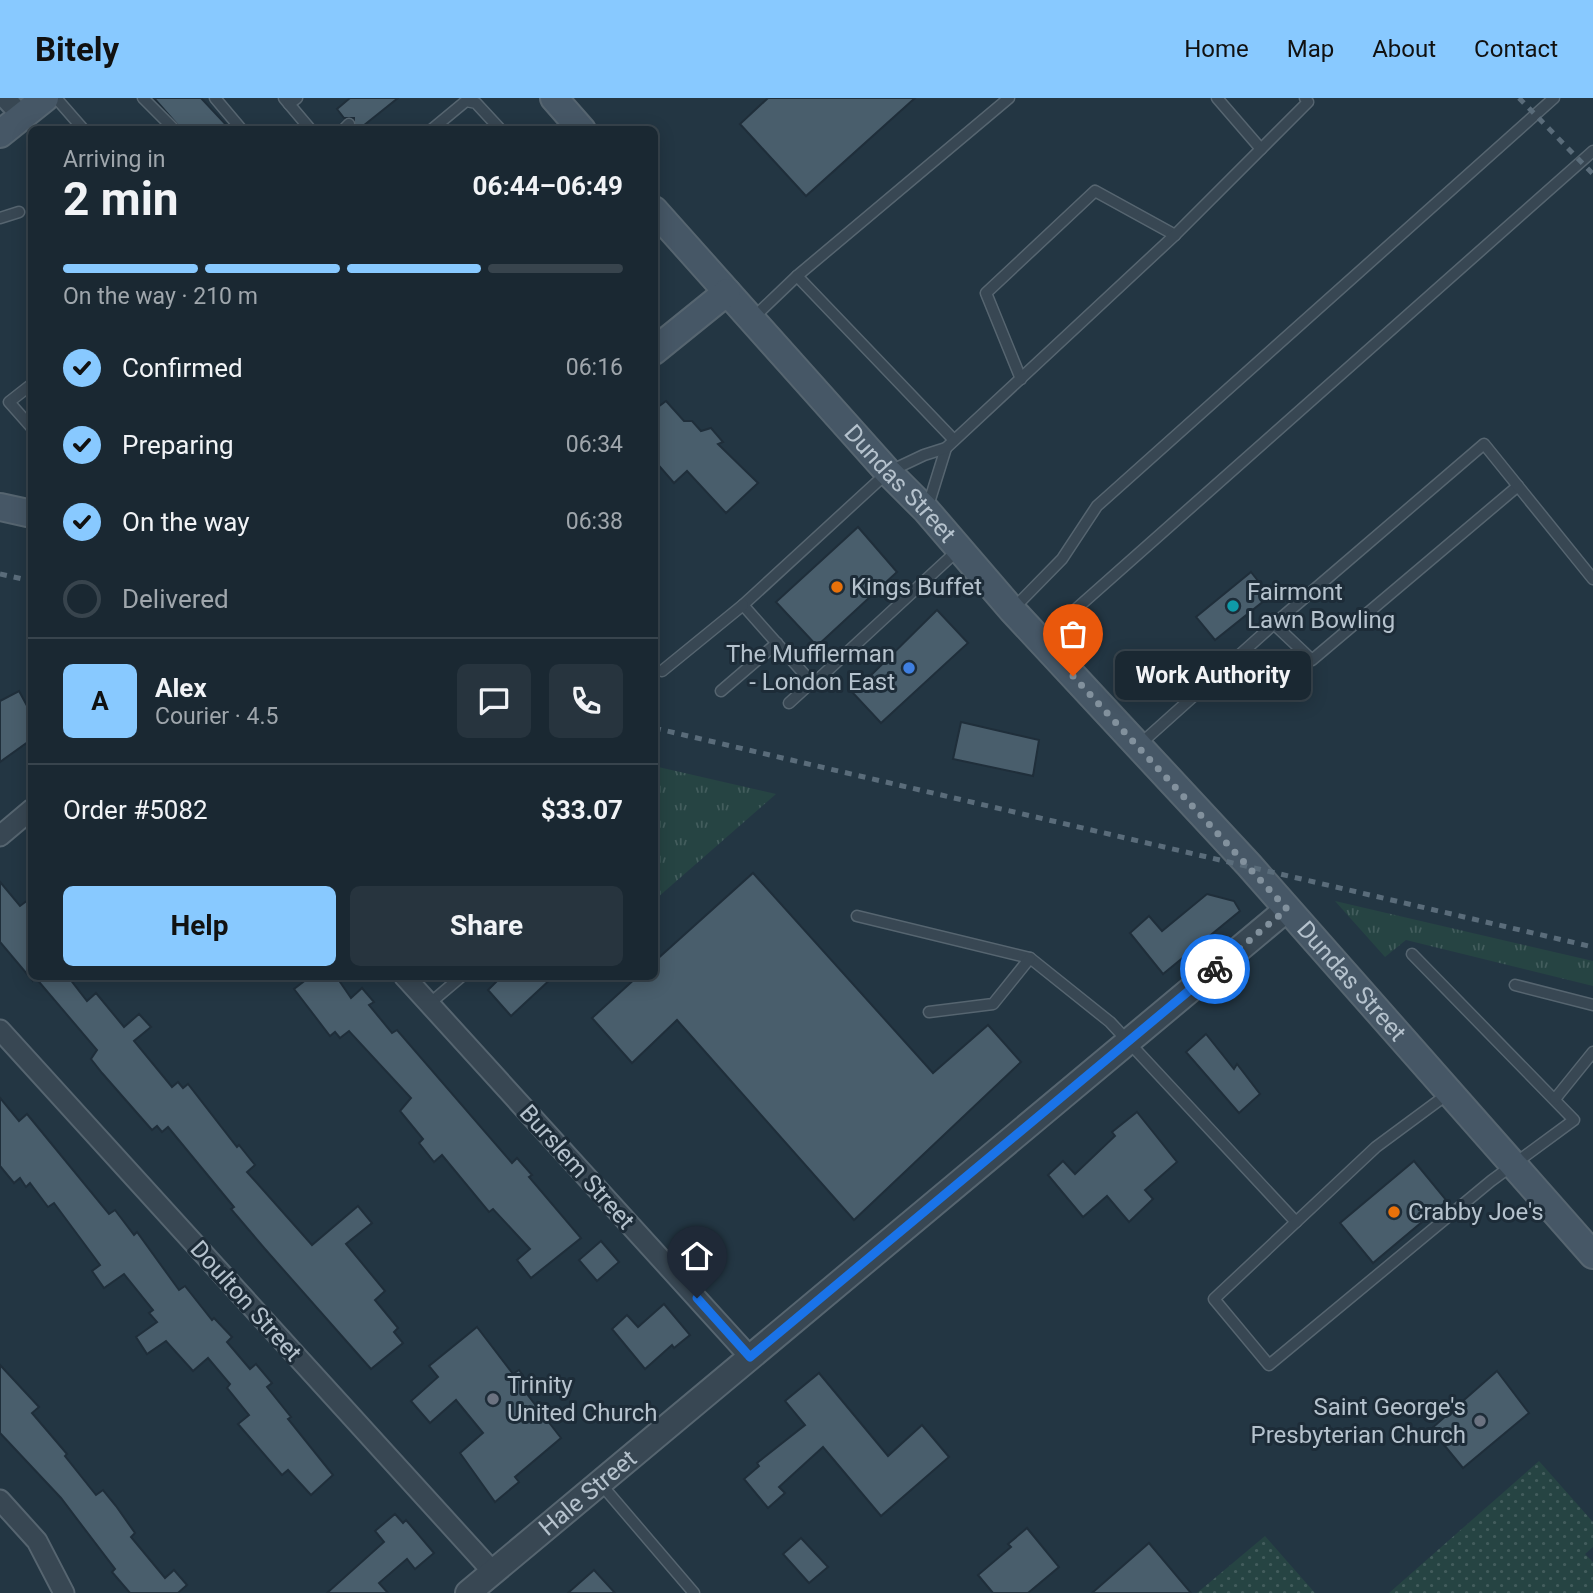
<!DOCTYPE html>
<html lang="en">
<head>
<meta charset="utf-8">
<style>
	body { margin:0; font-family:Roboto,sans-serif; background:#27343e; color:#f1f3f6; height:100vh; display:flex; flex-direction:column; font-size:26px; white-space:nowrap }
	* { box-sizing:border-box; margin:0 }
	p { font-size:23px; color:#9fa6ac }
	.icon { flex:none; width:38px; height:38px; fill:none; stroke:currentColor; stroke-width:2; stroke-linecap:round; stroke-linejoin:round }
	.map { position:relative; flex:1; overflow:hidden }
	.details { position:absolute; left:28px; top:28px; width:630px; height:854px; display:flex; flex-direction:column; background:#1a2832; border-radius:10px; box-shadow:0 4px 18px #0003,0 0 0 2px #38444d }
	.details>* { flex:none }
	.pin { position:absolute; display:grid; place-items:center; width:60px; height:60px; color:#fff; margin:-72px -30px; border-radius:50% 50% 50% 0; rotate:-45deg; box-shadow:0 0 7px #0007 }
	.pin .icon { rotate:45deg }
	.courier { position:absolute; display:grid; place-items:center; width:70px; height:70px; margin:-35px; border:5px solid #1a73e8; border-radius:50%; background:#fff; color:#222; box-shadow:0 2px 9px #0007 }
	.bubble { position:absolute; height:49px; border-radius:10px; background:#1a2832; box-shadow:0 4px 18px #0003,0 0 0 2px #38444d; font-size:23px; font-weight:700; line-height:49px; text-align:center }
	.overview em { font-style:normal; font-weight:700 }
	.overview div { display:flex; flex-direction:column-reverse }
	.overview { display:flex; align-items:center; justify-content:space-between; height:119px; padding:0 35px }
	h1 { font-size:46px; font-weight:700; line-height:52px }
	.bar { display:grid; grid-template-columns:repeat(4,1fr); gap:10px 7px; align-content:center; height:84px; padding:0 35px }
	.bar i { height:9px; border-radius:5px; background:#38444d }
	.bar .active { background:#88c9ff }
	.bar p { grid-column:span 4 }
	.line { display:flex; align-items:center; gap:18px; padding:0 35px; border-top:2px solid #38444d }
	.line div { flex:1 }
	.round { display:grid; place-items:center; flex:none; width:74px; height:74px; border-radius:10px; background:#27343e }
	ol { padding:0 35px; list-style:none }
	li { display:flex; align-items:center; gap:21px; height:77px }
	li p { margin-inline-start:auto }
	li .icon { padding:7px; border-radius:50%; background:#88c9ff; color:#111; stroke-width:4 }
	li:last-child { color:#9fa6ac }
	li i { width:38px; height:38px; border:4px solid #38444d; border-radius:50% }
	.cta { display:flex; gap:14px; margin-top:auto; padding:14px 35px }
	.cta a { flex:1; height:80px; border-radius:10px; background:#88c9ff; color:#111; font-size:28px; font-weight:700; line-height:80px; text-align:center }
	.cta a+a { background:#27343e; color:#f1f3f6 }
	header { display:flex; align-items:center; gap:42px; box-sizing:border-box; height:98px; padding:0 35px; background:#88c9ff; color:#111 }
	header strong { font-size:33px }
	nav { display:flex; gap:38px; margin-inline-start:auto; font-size:24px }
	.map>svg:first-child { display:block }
	.grass { fill:url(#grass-tufts) }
	.park { fill:url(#park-dots) }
	.building { fill:#495e6c; stroke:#1f2e3a; stroke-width:2 }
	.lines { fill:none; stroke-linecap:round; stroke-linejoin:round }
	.service-casing { stroke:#566570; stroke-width:13 }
	.minor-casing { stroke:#566570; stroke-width:23 }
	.tertiary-casing { stroke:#566570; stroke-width:28 }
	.secondary-casing { stroke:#566570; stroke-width:30 }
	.service { stroke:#384753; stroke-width:10 }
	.minor { stroke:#384753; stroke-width:19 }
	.tertiary { stroke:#384753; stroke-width:24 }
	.secondary { stroke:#465766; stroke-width:26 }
	.rail { stroke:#5a6c7a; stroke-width:5; stroke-dasharray:7 7; stroke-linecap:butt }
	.done { stroke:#82919d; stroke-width:7; stroke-dasharray:0 12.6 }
	.route { stroke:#1a73e8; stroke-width:9 }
	.food-dot { fill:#e8710a; stroke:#1d2c38; stroke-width:2.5 }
	.culture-dot { fill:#0f9aa8; stroke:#1d2c38; stroke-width:2.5 }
	.shop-dot { fill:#3f7fe0; stroke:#1d2c38; stroke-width:2.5 }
	.worship-dot { fill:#6b7280; stroke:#1d2c38; stroke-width:2.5 }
	.labels { text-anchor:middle; stroke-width:6; stroke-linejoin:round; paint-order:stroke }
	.street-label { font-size:24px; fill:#b5c2cd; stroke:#1d2c38 }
	.poi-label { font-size:24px; fill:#b5c2cd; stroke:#1d2c38; text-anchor:start }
</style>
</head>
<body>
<header>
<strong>Bitely</strong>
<nav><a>Home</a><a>Map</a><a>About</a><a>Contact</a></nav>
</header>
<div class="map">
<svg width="1593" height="1495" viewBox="0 0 1593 1495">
	<defs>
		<pattern id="grass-tufts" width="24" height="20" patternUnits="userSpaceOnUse" patternTransform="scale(1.75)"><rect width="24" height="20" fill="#264443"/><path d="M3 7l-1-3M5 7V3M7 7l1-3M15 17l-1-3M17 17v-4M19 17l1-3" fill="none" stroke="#435d5d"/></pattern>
		<pattern id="park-dots" width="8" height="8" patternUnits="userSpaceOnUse" patternTransform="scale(1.75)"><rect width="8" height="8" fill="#264443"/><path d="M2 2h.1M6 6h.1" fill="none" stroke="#435d5d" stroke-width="1.8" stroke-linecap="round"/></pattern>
	</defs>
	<rect width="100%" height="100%" fill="#233643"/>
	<!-- grass -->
	<g class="grass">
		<path d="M654,668l122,28 -119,104 -3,-4z"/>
		<path d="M1335,803l258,60v25l-187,-46 -21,17z"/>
	</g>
	<!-- park -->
	<g class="park">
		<path d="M1539,1363l54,61v25l-8,7 8,8v31h-204z"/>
		<path d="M1265,1438l50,57h-118z"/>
	</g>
	<!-- building -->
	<g class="building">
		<path d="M154,0h47l30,32h-49z"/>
		<path d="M350,0h48l-40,32h-4v-12h-10l-7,-9z"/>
		<path d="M768,0h147l-109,98 -66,-72z"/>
		<path d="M666,303l18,20h8l9,10 10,-3 12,14 -5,2 40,39 -32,30 -39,-42 -13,12 -20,-23v-50z"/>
		<path d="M858,429l39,45 -80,74 -41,-44z"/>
		<path d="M1251,474l19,24 -55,44 -19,-23z"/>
		<path d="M937,512l31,33 -87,80 -28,-30z"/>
		<path d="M19,593l13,24v24l-32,23v-61z"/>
		<path d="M961,624l78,18 -6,36 -80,-17z"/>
		<path d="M753,775l180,200 55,-48 33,37 -167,158 -177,-200 -45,43 -40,-45 46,-42h16v-14z"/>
		<path d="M0,784l20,24 12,-9v83l-32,-38z"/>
		<path d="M1207,796l27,7 6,10 -77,63 -33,-41 19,-17 13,15z"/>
		<path d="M34,878h39l-3,3 17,22 9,-8 28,34 15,-13 12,13 -17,14 38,46 6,-5 5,6 5,-4 49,63 2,-2 16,20 -8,7 65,73 46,-39 14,17 -26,21 39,47 -10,9 23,28 -4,4 9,11 -32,26 -106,-120 -34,-40 3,-2 -5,-6 -61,-74 -6,5 -5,-6 -5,4 -50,-57 -11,-14 6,-9z"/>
		<path d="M311,878h25l15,22 11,-10 12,14 -5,3 23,28 5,-3 115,133 5,-5 15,17 -3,2 52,61 -50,40 -14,-18 13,-11 -37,-40 -4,3 -47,-57 -8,7 -15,-19 4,-4 -23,-28 11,-13 -62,-67 -9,7 -5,-6 -5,4 -36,-47z"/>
		<path d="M502,878h52l-43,40 -23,-26z"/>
		<path d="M1206,936l28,35 3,-5 23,30 -21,19 -53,-61z"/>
		<path d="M0,1000l19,23 8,-7 82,100 6,-4 19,25 3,-3 42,58 6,-4 27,34 2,-2 18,19 -5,5 23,27 6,-5 16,19 -5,4 24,30 -3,2 45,56 -22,20 -23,-25 -6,5 -44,-51 11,-9 -22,-27 3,-4 -22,-26 -15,13 -27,-30 -19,13 -11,-17 21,-15 -8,-9 4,-3 -29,-36 -20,14 -12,-17 8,-6 -46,-62 -6,4 -18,-24 -4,4 -6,-9 -6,5 -14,-17z"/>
		<path d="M1137,1014l40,50 -32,28 8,9 -24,23 -22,-26 -24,21 -35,-42 15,-14 12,13 40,-38 -3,-4z"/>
		<path d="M1414,1063l33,40 -74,62 -33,-40z"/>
		<path d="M601,1143l18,21 -22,19 -18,-21z"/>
		<path d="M664,1206l26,31 -16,13 -2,-3 -27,24 -33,-40 15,-14 11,12z"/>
		<path d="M477,1229l36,47 6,-4 10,14 -6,5 38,49 -46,39 4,5 -24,20 -35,-49 23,-20 -27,-33 -26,23 -19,-22 27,-24 -9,-11z"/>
		<path d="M0,1267l39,42 -7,6 35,41 -2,2 31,39 7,-5 13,16 19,27 -4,4 34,41 9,-8 13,15 -9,8h-48l-18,-21 3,-3 -54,-71 -61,-65z"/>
		<path d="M1497,1273l32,42 -66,55 -32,-39z"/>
		<path d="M819,1275l69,83 34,-31 27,32 -68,59 -58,-69 -44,40 6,6 -17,15 -24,-29 15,-13 -2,-3 48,-38 -20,-24z"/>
		<path d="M395,1416l8,9 3,-3 28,33 -19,16 -8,-10 -28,24 9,10h-61l57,-51 -9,-11z"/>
		<path d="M1027,1430l32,39 -31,26h-35l-15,-18 33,-28 -3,-3z"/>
		<path d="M801,1440l27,29 -19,16 -26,-29z"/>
		<path d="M1149,1445l42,50h-99z"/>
		<path d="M594,1472l21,23h-47z"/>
	</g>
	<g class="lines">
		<defs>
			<g id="service">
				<path d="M56,0l28,32"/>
				<path d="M143,0l32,32"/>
				<path d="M215,0l27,32"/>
				<path d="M284,0l5,6 8,-6"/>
				<path d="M1217,0l44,51"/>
				<path d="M289,6l22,26"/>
				<path d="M343,32l6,-6"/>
				<path d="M431,32l35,-29 10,2 25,27"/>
				<path d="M0,120l19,-6"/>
				<path d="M797,178l157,164"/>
				<path d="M752,221l45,-43 212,-178"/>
				<path d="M1021,281l-35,-86 109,-102 80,44"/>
				<path d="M32,286l-23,18 23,26"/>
				<path d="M928,408l18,-58"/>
				<path d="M958,452l-145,134 -70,-79 145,-133 36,-17 22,-7 229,-213 133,-133 -3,-4"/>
				<path d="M1014,510l48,-49 35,-53 457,-408"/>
				<path d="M1274,526l38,36 206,-174"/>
				<path d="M1041,542l552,-489"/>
				<path d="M662,573l81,-66"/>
				<path d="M721,593l56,-48"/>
				<path d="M789,605l23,-21"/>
				<path d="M1138,648l136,-122 210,-180 109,135"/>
				<path d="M857,818l173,42 80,64 186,200"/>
				<path d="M1412,856l162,166 -83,61 -222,184 -55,-66 162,-152 73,-54"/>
				<path d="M1515,887l78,20"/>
				<path d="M429,906l33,-28"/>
				<path d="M929,914l64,-8 37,-46"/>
				<path d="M1555,1001l38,-47"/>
				<path d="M600,1385l94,110"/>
			</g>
			<g id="minor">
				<path d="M5,0l17,18"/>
				<path d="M0,738l32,-27"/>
				<path d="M404,878l346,381"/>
				<path d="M0,932l493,542"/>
				<path d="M0,1402l37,41 27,52"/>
			</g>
			<g id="tertiary">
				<path id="s1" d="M468,1495l819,-684"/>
			</g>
			<g id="secondary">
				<path d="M554,0l28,32"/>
				<path d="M0,36l45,-36"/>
				<path id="s2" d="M654,112l234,262 38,38 86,100 237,255 344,390"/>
				<path d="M654,253l73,-59"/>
				<path d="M0,409l32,7"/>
			</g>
		</defs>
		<!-- service casing -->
		<use href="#service" class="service-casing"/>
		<!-- minor casing -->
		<use href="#minor" class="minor-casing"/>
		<!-- tertiary casing -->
		<use href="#tertiary" class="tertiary-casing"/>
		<!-- secondary casing -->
		<use href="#secondary" class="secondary-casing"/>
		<!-- service -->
		<use href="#service" class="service"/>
		<!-- minor -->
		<use href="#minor" class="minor"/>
		<!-- tertiary -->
		<use href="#tertiary" class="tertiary"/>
		<!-- secondary -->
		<use href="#secondary" class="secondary"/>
		<!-- rail -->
		<g class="rail">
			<path d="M1519,0l74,76"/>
			<path d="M0,476l32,7"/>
			<path d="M654,630l939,219"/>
		</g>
	</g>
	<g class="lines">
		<!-- done -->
		<path class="done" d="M1073,578l214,233 -72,60"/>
		<!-- route -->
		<path class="route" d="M697,1200l53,59 465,-388"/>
	</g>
	<!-- markers -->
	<g class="food-dot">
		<circle cx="837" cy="489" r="7"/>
		<circle cx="1394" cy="1114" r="7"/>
	</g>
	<circle class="culture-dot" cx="1233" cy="508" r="7"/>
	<circle class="shop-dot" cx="909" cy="570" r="7"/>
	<g class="worship-dot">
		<circle cx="493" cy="1301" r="7"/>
		<circle cx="1480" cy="1323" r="7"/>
	</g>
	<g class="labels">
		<!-- street labels -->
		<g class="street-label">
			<text dy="8" stroke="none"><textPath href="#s2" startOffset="368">Dundas Street</textPath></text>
			<text dy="8" stroke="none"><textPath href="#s2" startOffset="1040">Dundas Street</textPath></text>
			<text transform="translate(577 1069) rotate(48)" y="8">Burslem Street</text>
			<text transform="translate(246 1203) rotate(48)" y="8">Doulton Street</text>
			<text dy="8" stroke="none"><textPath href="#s1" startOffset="156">Hale Street</textPath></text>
		</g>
		<!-- poi labels -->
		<g class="poi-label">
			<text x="851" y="497">Kings Buffet</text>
			<text x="1247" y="502">Fairmont<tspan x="1247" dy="28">Lawn Bowling</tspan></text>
			<text x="895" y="564" text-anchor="end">The Mufflerman<tspan x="895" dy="28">- London East</tspan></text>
			<text x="1408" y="1122">Crabby Joe's</text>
			<text x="507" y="1295">Trinity<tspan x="507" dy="28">United Church</tspan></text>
			<text x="1466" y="1317" text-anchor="end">Saint George's<tspan x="1466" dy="28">Presbyterian Church</tspan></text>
		</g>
	</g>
</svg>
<div class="pin" style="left:1073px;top:578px;background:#ea580c"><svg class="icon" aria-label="bag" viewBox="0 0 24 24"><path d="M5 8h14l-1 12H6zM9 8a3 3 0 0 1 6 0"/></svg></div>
<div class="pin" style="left:697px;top:1200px;background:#1f2937"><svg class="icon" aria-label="home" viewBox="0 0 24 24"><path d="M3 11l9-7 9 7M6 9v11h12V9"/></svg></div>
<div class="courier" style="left:1215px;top:871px"><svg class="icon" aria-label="bike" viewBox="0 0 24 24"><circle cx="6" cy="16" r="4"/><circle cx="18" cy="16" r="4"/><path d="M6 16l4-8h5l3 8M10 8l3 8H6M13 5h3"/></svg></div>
<div class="bubble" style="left:1115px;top:553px;width:196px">Work Authority</div>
<section class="details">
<div class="overview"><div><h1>2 min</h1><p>Arriving in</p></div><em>06:44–06:49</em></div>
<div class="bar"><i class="active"></i><i class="active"></i><i class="active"></i><i></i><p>On the way · 210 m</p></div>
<ol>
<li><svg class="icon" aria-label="check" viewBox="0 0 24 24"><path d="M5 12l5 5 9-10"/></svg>Confirmed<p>06:16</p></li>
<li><svg class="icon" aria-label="check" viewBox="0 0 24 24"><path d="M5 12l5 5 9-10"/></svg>Preparing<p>06:34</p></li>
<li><svg class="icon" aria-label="check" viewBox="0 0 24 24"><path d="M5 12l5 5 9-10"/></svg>On the way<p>06:38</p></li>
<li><i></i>Delivered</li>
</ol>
<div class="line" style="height:126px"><b class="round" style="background:#88c9ff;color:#111">A</b><div><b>Alex</b><p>Courier · 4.5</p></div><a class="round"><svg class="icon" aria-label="chat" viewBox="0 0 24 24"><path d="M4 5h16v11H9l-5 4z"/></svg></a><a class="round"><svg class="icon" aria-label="phone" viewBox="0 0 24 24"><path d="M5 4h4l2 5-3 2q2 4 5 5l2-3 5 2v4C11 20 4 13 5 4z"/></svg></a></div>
<div class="line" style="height:91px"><div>Order #5082</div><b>$33.07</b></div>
<div class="cta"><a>Help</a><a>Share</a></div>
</section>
</div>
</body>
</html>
